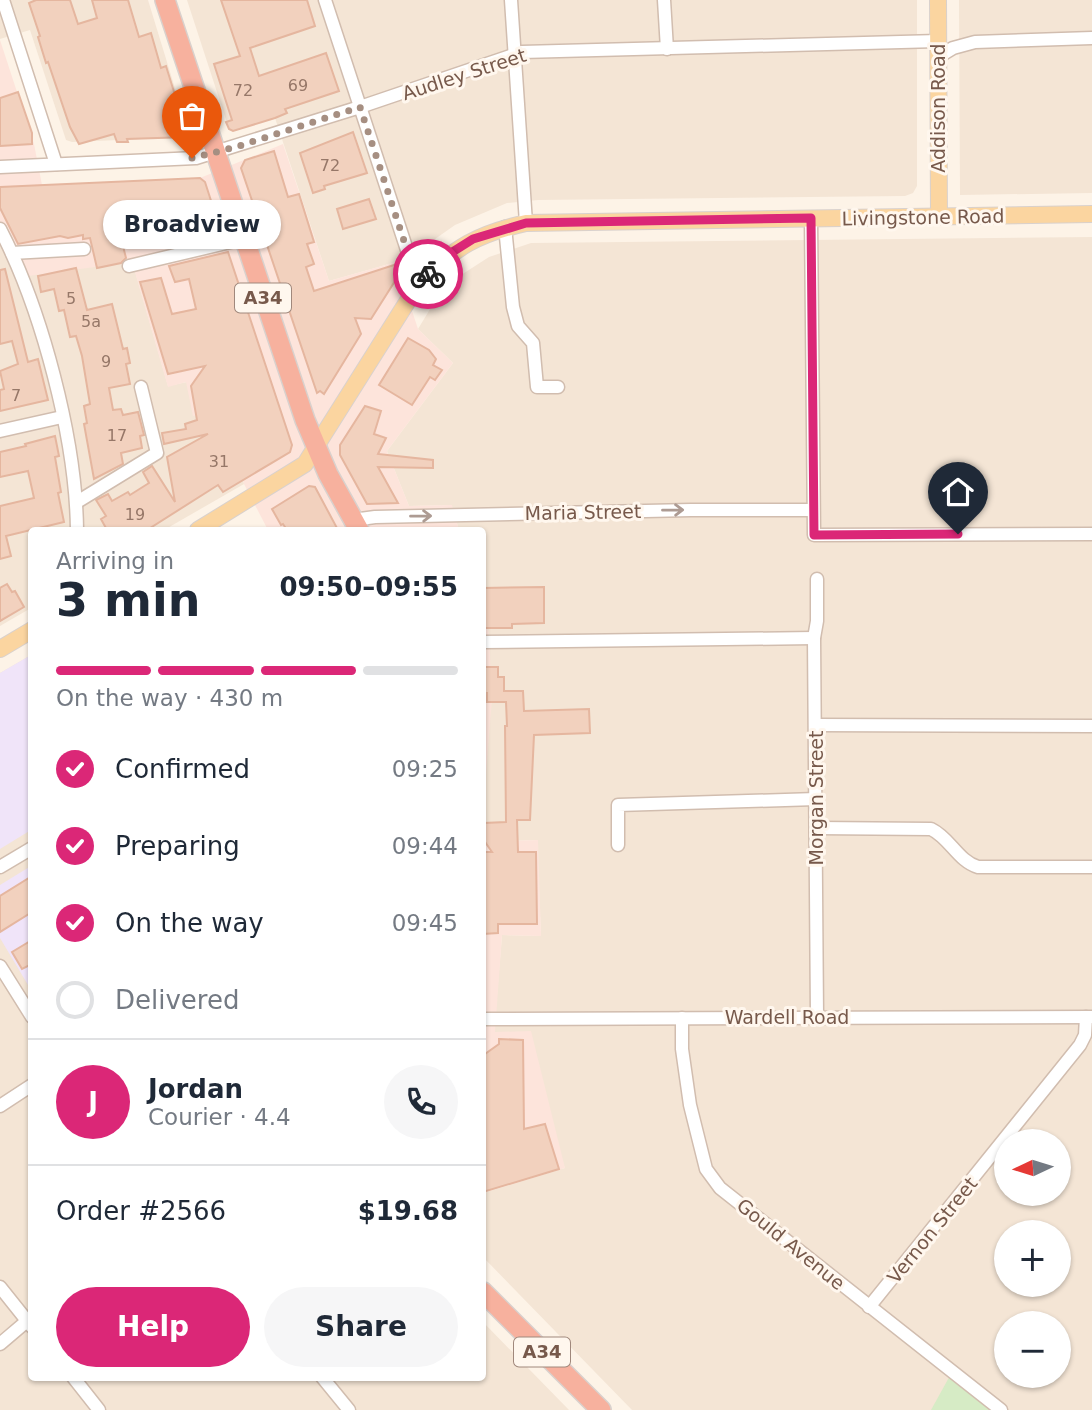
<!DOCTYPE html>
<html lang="en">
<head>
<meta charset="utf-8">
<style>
	body { margin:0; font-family:"DejaVu Sans",sans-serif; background:#f6f6f7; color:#1f2937; height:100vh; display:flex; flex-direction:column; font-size:26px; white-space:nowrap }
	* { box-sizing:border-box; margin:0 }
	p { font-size:23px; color:#747a83 }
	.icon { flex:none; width:38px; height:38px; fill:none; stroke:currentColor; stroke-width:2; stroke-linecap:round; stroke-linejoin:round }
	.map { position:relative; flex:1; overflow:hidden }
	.side { position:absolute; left:28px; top:527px; width:458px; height:854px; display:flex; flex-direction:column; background:#fff; border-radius:7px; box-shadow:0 2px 5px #0004 }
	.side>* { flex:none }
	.needle { width:46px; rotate:266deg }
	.fabs { position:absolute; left:994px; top:1129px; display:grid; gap:14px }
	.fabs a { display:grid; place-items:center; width:77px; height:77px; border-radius:50%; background:#fff; box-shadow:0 2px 5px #0004; font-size:35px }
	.pin { position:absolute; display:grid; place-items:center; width:60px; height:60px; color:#fff; margin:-72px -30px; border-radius:50% 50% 50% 0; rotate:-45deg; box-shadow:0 0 7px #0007 }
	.pin .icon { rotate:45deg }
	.courier { position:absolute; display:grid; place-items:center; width:70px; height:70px; margin:-35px; border:5px solid #db2777; border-radius:50%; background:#fff; color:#222; box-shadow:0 2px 9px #0007 }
	.bubble { position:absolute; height:49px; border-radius:24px; background:#fff; box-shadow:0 2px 5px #0004; font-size:23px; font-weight:700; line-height:49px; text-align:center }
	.headline em { font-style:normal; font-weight:700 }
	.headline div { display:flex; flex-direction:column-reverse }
	.headline { display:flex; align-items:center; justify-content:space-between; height:119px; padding:0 28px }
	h1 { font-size:46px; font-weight:700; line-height:52px }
	.bar { display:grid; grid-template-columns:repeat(4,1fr); gap:10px 7px; align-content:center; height:84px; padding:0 28px }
	.bar i { height:9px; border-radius:5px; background:#e0e1e3 }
	.bar .active { background:#db2777 }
	.bar p { grid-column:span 4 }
	.line { display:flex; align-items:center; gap:18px; padding:0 28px; border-top:2px solid #e0e1e3 }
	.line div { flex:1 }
	.round { display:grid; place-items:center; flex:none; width:74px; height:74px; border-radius:37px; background:#f6f6f7 }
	ol { padding:0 28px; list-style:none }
	li { display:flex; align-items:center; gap:21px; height:77px }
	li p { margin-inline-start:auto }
	li .icon { padding:7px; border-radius:50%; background:#db2777; color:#fff; stroke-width:4 }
	li:last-child { color:#747a83 }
	li i { width:38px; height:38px; border:4px solid #e0e1e3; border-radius:50% }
	.button { display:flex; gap:14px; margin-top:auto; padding:14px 28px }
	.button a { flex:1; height:80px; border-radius:42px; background:#db2777; color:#fff; font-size:28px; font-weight:700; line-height:80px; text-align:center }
	.button a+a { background:#f6f6f7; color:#1f2937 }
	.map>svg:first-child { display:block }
	.residential { fill:#f4e5d5; fill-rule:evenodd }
	.commercial { fill:#fde4db }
	.education { fill:#f0e4f9 }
	.green { fill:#d6ebc5 }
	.building { fill:#f2d1be; stroke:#e5b69f; stroke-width:2 }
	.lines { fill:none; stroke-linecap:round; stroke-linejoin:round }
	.minor-casing { stroke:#d1bdaf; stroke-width:15 }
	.major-casing { stroke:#d9d1cd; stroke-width:18 }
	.highway-casing { stroke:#d9d1cd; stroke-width:22 }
	.minor { stroke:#fff; stroke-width:12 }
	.major { stroke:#fbd5a0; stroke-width:16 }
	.highway { stroke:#f7b19e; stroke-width:19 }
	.oneway { stroke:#ad9b93 }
	.done { stroke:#a68f82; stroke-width:7; stroke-dasharray:0 12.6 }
	.route { stroke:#db2777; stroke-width:9 }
	.labels { text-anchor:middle; stroke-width:6; stroke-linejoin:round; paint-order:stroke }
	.number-label { font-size:16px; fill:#967768 }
	.shield { fill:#fff7ee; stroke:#a0887c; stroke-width:2 }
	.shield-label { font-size:18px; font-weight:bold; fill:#77594b }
	.street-label { font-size:19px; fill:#77594b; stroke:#fff7ee }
</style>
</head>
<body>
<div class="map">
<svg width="1092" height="1410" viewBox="0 0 1092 1410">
	<rect width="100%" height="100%" fill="#fdf3e7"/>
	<!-- residential -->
	<g class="residential">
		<path d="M0,0h148l41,134 -1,3 -116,5 -6,-2 -36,-110 -30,9z"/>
		<path d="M187,0h730v186l-4,7 -8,3 -367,4 -31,3 -52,22 -37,26 -22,11 -67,19 -54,-163 -42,13 -4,-2z"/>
		<path d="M959,0h133v193l-132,2z"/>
		<path d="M1092,237v1173h-460l-149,-153v-64l82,-25 -71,-136 8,-97 39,1 -4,-96 -54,2 3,-80 -3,-232h-24l-8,-25 -42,1 -22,-55 66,-88 -35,-34 26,-43 45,-29 42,-14zM1006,1141h53v53h-53zM1006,1232h53v52h-53zM1006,1323h53v53h-53z"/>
		<path d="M0,242l132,19 36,125 19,-4 23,29 30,58 4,15 -80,46h-132l-1,78 -31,18z"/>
		<path d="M31,655l1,722h451v-55l86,88h-569v-737z"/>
	</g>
	<!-- commercial -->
	<g class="commercial">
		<path d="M0,40l34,104 8,41 158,-7 83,-34 46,137 67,-19 22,67 35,34 -66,88 22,55 43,-1 7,25h-191l-24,-46 -4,-15 -30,-58 -17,5 -7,-34 -18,5 -36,-125 -104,14 -28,-34z"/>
		<path d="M483,612l6,21 3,65 -9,115z"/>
		<path d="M538,840l3,96 -39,-1 -7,97 36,-1 34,137 -82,25v-351z"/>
	</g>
	<!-- education -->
	<g class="education">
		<path d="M31,655v175l-31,19v-176z"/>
		<path d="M31,866v124l-31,-52v-53z"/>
	</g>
	<!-- green -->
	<path class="green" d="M952,1372l48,38h-69z"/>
	<!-- building -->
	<g class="building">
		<path d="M36,0h34l8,24 19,-6 -5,-18h36l11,37 12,-4 10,35 5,-2 22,71 -61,2 1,3h-11l-3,-8 -35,10 -9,-17 -22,-65 -2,1 -8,-26 2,-1 -11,-33z"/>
		<path d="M221,0h86l8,26 -65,22 9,28 67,-23 13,38 -54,18 2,4 -12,5 -42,13 -4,-2 -3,-7 6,-2 -18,-56 26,-8z"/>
		<path d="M18,92l14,41v11l-32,2v-48z"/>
		<path d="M353,132l14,41 -43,13 1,3 -12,4 -13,-40z"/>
		<path d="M274,151l14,46 11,-3 15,48 -7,2 7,20 -8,3 8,24 83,-27 3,9 -29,46 -16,-1 6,16 -37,60 -4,-3 -3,2 -76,-225 4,-8z"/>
		<path d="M200,178l5,4 17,53 -20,5 -4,-16 -57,14 1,4 -19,4 3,12 -5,5 -24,5 -7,-30 -7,1v-4l-15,3 -8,-2 -42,8 -18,-36v-21z"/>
		<path d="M369,199l7,20 -33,10 -6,-20z"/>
		<path d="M228,252l64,193 -2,7 -67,40 -5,-7 -71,45h-40l-6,-11 5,-3 -10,-16 12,-6 4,7 16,-9 2,3 19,-12 -6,-11 9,-6 23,36 -8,-45 41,-23 -44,10 -2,-11 24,-4 -1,-5 12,-4 -6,-34 14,-20 -37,8 -28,-92 21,-4 11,36 24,-5 -7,-30 -14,3 -6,-16z"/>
		<path d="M76,268l11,42 25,-6 11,45 4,-1 3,15 -4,1 4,20 -21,4 4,22 8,-1 2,6 15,-3 6,23 -4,1 2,12 -21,5 2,11 -29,15 -10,-55 3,-1 -3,-17 6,-2 -8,-48 -6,-20 -6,1 -6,-27 -5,1 -5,-22 -13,3 -3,-16z"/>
		<path d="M5,269l23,93 10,-3 10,41 -48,11v-21l4,-1 -4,-18 18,-7 -6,-23 -12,3v-74z"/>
		<path d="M408,338l21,12 7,9 -3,6 9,5 -7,10 -5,-3 -18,28 -33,-20z"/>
		<path d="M365,406l16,5 -7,23 12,4 -8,16 55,6v8l-55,-1 20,36 -31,1 -27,-49v-10z"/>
		<path d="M55,436l4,20 -4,1 6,35 -3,1 6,29 -58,14 5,20 -11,3v-53l34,-8 -6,-27 -28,6v-25l26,-6 -1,-2z"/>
		<path d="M309,486l6,1 23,43h-51l-4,-6 -2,1 -9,-16z"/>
		<path d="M7,584l5,8 3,-1 9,16 -24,14v-33z"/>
		<path d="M544,587v36l-32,1v4h-29v-40z"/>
		<path d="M483,667h15v10h6v14h19l1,20 65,-2 1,24 -56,2 -4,85h-13l1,32h18l1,72h-39v9l-15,1v-82h9l-9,-13v-8l1,-8 22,-1 -1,-96h2l-1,-24h-19v-9h-4z"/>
		<path d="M32,876v36l-32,20v-36z"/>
		<path d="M32,940v24l-10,5 -10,-17z"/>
		<path d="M499,1039l24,1 1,89 21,-5 14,45 -76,23 2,-138 14,-10z"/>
	</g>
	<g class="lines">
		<defs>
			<g id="minor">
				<path d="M3,0l53,164"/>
				<path d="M325,0l84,256 12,24"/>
				<path d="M511,0l15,223"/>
				<path d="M664,0l3,49"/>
				<path d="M938,57l15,-9 22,-6 117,-4"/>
				<path d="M0,167l196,-9 164,-51 162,-55 416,-11"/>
				<path d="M811,218l3,317 278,-1"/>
				<path d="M505,227l8,80 5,19 15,17 4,44h21"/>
				<path d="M0,229c42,81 76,210 77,301"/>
				<path d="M12,253l72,-4"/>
				<path d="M129,266l114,-27"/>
				<path d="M0,431l62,-14"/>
				<path d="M77,502l80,-49 -16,-66"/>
				<path d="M353,520l22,-3 316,-7h122"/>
				<path d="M483,642l331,-4"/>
				<path d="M816,725l276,1"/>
				<path d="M816,828l115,1c19,9 27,32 47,38h114"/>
				<path d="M618,845v-40l198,-6"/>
				<path d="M0,867l32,-19"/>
				<path d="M0,966l32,51"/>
				<path d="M817,1017l-3,-379 3,-17v-42"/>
				<path d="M682,1018v31l8,56 16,64 14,19 281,222"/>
				<path d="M483,1019l609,-2"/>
				<path d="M0,1106l32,-21"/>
				<path d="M0,1287l32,40"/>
				<path d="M869,1307l211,-262 5,-10 1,-18"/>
				<path d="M0,1344l27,-23"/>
				<path d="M73,1377l26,33"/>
				<path d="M322,1377l27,33"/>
			</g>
			<g id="major">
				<path d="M938,0l1,216"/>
				<path d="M198,530l107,-66 116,-184c35,-33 56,-46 105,-57l566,-9"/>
				<path d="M0,649l32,-19"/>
			</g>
			<g id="highway">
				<path d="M165,0l140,420 23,54 31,56"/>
				<path d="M483,1292l118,118"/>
			</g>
		</defs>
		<!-- minor casing -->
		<use href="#minor" class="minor-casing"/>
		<!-- major casing -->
		<use href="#major" class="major-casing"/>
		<!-- highway casing -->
		<use href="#highway" class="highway-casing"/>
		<!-- minor -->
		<use href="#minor" class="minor"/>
		<!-- major -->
		<use href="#major" class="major"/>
		<!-- highway -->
		<use href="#highway" class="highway"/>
	</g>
	<!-- one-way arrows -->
	<defs><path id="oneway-shaft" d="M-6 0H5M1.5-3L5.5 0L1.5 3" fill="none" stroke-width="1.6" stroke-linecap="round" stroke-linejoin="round" transform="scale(1.75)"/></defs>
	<g class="oneway">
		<use href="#oneway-shaft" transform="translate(673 510) rotate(-1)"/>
		<use href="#oneway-shaft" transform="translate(421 516) rotate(-1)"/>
	</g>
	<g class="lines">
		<!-- done -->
		<path class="done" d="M192,158l44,-11 124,-40 49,149 12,25 7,-7"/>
		<!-- route -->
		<path class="route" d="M428,274l18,-18 27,-17 53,-16 285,-5 3,317 144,-1"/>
	</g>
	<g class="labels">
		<!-- number labels -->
		<g class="number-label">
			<text x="298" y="91">69</text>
			<text x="243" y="96">72</text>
			<text x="330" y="171">72</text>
			<text x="71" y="304">5</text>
			<text x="91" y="327">5a</text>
			<text x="106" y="367">9</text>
			<text x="16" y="401">7</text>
			<text x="117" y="441">17</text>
			<text x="219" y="467">31</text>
			<text x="135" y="520">19</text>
		</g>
		<!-- shield labels -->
		<g class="shield">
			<rect x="235" y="283.5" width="56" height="29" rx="5"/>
			<rect x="514" y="1337.5" width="56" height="29" rx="5"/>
		</g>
		<g class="shield-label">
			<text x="263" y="304">A34</text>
			<text x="542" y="1358">A34</text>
		</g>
		<!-- street labels -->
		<g class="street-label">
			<text transform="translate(464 74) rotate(-18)" y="7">Audley Street</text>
			<text transform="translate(938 108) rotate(-90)" y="7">Addison Road</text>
			<text transform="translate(923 217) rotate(-1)" y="7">Livingstone Road</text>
			<text transform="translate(583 512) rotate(-1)" y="7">Maria Street</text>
			<text transform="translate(816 798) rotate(-90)" y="7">Morgan Street</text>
			<text x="787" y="1024">Wardell Road</text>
			<text transform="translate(932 1230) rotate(-51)" y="7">Vernon Street</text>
			<text transform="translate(791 1244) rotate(39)" y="7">Gould Avenue</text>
		</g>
	</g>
</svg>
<div class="fabs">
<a><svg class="needle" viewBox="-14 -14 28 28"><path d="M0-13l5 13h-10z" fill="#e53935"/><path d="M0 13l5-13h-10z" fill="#747a83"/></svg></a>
<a>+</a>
<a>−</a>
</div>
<div class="pin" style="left:192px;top:158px;background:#ea580c"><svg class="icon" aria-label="bag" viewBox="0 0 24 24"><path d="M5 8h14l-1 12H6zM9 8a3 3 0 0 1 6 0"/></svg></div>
<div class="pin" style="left:958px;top:534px;background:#1f2937"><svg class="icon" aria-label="home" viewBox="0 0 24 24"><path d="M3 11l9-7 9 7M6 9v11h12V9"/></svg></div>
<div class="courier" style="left:428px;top:274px"><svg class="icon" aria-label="bike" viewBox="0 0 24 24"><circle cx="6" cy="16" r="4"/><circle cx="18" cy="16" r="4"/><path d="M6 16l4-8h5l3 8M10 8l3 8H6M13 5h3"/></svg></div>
<div class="bubble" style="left:103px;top:200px;width:178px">Broadview</div>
<section class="side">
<div class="headline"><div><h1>3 min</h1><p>Arriving in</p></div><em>09:50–09:55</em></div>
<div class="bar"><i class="active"></i><i class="active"></i><i class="active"></i><i></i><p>On the way · 430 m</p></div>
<ol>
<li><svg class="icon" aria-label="check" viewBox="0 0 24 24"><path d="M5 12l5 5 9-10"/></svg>Confirmed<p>09:25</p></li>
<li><svg class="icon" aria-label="check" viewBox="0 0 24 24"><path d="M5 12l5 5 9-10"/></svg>Preparing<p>09:44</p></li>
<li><svg class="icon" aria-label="check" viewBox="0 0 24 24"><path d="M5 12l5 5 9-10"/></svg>On the way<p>09:45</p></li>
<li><i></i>Delivered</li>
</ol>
<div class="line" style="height:126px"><b class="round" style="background:#db2777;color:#fff">J</b><div><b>Jordan</b><p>Courier · 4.4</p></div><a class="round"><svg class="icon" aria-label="phone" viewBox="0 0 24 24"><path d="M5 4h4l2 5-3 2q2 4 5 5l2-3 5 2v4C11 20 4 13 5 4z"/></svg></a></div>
<div class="line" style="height:91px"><div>Order #2566</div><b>$19.68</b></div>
<div class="button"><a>Help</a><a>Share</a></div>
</section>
</div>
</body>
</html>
